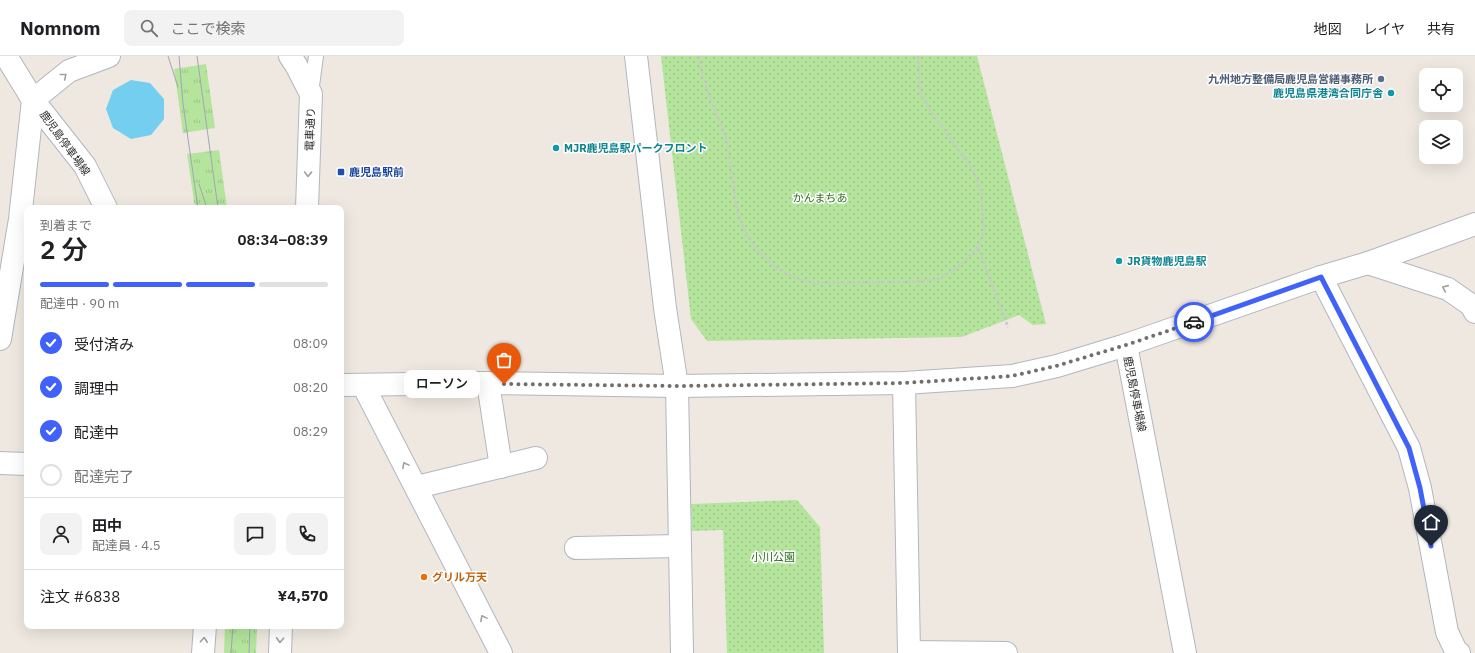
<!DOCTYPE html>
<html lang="ja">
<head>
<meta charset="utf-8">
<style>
	body { margin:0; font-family:"IBM Plex Sans","Noto Sans JP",sans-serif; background:#f2f2f2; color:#202124; height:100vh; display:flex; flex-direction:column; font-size:15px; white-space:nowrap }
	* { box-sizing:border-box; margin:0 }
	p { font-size:13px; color:#757577 }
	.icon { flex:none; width:22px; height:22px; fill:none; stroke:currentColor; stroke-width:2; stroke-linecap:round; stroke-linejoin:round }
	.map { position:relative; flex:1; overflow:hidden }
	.sheet { position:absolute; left:24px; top:149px; width:320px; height:424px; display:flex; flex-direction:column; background:#fff; border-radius:8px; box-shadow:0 4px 16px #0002 }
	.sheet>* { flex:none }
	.tools { position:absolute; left:1419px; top:12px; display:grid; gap:8px }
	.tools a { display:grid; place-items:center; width:44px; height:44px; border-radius:8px; background:#fff; box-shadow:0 4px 16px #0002; font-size:20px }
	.pin { position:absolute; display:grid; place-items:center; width:34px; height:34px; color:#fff; margin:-41px -17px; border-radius:50% 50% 50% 0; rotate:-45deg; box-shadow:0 0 4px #0007 }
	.pin .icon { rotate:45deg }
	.courier { position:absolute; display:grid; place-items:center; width:40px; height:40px; margin:-20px; border:3px solid #4162fa; border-radius:50%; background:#fff; color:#222; box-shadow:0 1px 5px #0007 }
	.bubble { position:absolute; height:28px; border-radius:8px; background:#fff; box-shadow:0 4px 16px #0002; font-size:13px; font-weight:600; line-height:28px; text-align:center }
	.summary em { font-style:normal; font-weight:600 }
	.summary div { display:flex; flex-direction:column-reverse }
	.summary { display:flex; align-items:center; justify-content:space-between; height:68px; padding:0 16px }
	h1 { font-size:26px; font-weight:600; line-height:30px }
	.bar { display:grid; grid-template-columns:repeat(4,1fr); gap:6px 4px; align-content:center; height:48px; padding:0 16px }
	.bar i { height:5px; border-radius:3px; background:#e0e0e0 }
	.bar .on { background:#4162fa }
	.bar p { grid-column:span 4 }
	.line { display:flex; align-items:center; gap:10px; padding:0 16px; border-top:1px solid #e0e0e0 }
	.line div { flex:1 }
	.round { display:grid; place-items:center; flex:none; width:42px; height:42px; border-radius:8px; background:#f2f2f2 }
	ol { padding:0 16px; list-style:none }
	li { display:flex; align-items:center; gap:12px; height:44px }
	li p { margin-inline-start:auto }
	li .icon { padding:4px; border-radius:50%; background:#4162fa; color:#fff; stroke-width:4 }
	li:last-child { color:#757577 }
	li i { width:22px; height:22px; border:2px solid #e0e0e0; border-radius:50% }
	header { display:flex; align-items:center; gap:24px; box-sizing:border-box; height:56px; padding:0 20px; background:#fff; border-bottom:1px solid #e0e0e0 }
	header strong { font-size:19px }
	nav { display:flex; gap:22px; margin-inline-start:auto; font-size:14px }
	.search { width:280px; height:36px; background:#f2f2f2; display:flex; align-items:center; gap:10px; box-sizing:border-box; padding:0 14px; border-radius:8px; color:#757577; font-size:15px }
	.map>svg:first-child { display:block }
	.grass { fill:url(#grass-tufts) }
	.park { fill:url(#park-dots) }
	.water { fill:#74cef0 }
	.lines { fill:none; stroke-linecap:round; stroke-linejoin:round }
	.lane-casing { stroke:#b3b6c0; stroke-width:16 }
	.street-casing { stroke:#b3b6c0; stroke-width:24 }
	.secondary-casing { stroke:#b3b6c0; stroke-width:24 }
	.path { stroke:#c8c8c8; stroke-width:2.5; stroke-dasharray:3 2; stroke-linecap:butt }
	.lane { stroke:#fff; stroke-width:14 }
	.street { stroke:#fff; stroke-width:22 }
	.secondary { stroke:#fff; stroke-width:22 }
	.tram { stroke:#a2a5b7; stroke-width:1 }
	.oneway { stroke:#a0a0a0 }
	.done { stroke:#716e6c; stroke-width:4; stroke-dasharray:0 7.2 }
	.route { stroke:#4162fa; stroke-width:5 }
	.service-dot { fill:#5c6f8a; stroke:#fff; stroke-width:1.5 }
	.culture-dot { fill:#0f9aa8; stroke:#fff; stroke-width:1.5 }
	.transit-dot { fill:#1a4fb4; stroke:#fff; stroke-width:1.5 }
	.food-dot { fill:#e8710a; stroke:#fff; stroke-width:1.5 }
	.labels { text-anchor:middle; stroke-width:3; stroke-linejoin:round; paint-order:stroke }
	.service-label { font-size:11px; font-weight:bold; fill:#4e5e75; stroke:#fff; text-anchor:end }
	.culture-label { font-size:11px; font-weight:bold; fill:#0d838f; stroke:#fff; text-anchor:start }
	.street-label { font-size:11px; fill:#2d2d2d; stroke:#fff }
	.transit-label { font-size:11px; font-weight:bold; fill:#164399; stroke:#fff; text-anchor:start }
	.park-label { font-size:11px; fill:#2b6c1b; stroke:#fff }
	.food-label { font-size:11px; font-weight:bold; fill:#c56008; stroke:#fff; text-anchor:start }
</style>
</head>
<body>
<header>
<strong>Nomnom</strong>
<div class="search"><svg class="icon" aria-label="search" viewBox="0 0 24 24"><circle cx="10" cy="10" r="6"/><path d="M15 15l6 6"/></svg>ここで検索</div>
<nav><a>地図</a><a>レイヤ</a><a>共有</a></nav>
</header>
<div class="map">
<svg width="1475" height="597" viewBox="0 0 1475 597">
	<defs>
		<pattern id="grass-tufts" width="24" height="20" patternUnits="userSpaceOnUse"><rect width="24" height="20" fill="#b5e49d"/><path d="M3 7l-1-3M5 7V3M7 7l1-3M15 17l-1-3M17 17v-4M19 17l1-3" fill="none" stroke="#9cc488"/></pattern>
		<pattern id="park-dots" width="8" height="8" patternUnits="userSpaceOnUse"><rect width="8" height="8" fill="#b5e49d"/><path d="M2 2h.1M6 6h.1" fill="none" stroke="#9cc488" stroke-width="1.8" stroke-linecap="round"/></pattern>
	</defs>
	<rect width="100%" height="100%" fill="#eee8e0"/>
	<!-- grass -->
	<g class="grass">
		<path d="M206,8l9,64 -32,5 -9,-64z"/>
		<path d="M219,94l8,58h-32l-8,-54z"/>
		<path d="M225,570h32l-1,27h-32z"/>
	</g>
	<!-- park -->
	<g class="park">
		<path d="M661,0h316l69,268 -13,1 -14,-10 -57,22 -255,4 -16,-22z"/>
		<path d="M797,444l23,27 4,126h-97l-4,-123 -31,1 -1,-27z"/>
	</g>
	<!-- water -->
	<path class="water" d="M131,24l19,3 14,16v20l-13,16 -20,4 -18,-11 -7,-19 7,-19z"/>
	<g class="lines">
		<defs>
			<path id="lane" d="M311,37l5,-37"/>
			<g id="street">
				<path d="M1321,221l88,171 11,40 27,144 9,19 3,2"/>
				<path d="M488,327l13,84"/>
				<path d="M904,327l5,270"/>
				<path d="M363,329l138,268"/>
				<path d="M677,330l5,267"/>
				<path d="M0,407l27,1"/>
				<path d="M417,431l119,-29"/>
				<path d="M576,492l104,-2"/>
				<path d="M909,596l97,1"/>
			</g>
			<g id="secondary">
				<path d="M6,0l27,44 52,66 21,42"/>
				<path d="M290,0l6,9 15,29 -4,114"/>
				<path d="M636,0l29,252 12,78"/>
				<path d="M33,44l36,-29 40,-15"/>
				<path d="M1368,207l80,26 23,16 4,7"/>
				<path d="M0,283l20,-120 13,-119"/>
				<path d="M1126,289l59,308"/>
				<path d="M341,329l147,-2 189,3 227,-3 108,-7 45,-10 69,-21 195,-68 47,-14 107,-39"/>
				<path d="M203,597l2,-27"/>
				<path d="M280,597l1,-27"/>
			</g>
		</defs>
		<!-- lane casing -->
		<use href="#lane" class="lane-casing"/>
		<!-- street casing -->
		<use href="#street" class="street-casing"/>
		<!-- secondary casing -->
		<use href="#secondary" class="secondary-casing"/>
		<!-- path -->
		<g class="path">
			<path d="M699,0l1,10 7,24 20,50 10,70 9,25 13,17 16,15 20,11 18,5 97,-1 30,-3 22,-15 16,-18 6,-15 -3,-41 -8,-20 -42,-58 -11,-20 -2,-36"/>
			<path d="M978,191l30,80"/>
		</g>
		<!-- lane -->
		<use href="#lane" class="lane"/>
		<!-- street -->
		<use href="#street" class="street"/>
		<!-- secondary -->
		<use href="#secondary" class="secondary"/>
		<!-- tram -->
		<g class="tram">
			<path d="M168,0l10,31"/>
			<path d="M179,0l4,48 15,104"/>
			<path d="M197,0l21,152"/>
			<path d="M199,128l8,24"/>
			<path d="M231,597l2,-27"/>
			<path d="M249,597l1,-27"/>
		</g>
	</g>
	<!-- one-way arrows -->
	<defs><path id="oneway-chevron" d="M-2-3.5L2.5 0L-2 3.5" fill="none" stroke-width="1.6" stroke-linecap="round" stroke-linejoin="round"/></defs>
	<g class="oneway">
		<use href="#oneway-chevron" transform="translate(64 20) rotate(-39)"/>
		<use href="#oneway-chevron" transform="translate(308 118) rotate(92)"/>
		<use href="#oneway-chevron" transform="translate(1445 232) rotate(-156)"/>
		<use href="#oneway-chevron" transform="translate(405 409) rotate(-118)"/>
		<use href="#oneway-chevron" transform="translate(483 562) rotate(-118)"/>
		<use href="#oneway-chevron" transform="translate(204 584) rotate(-86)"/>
		<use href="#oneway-chevron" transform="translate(280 584) rotate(93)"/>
	</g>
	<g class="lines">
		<!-- done -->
		<path class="done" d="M504,328l174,2 226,-3 108,-7 44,-10 70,-21 68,-23"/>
		<!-- route -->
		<path class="route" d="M1194,266l127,-45 88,171 11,40 11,58"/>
	</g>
	<!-- markers -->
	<circle class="service-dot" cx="1381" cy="23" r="4"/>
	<g class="culture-dot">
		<circle cx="1391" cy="37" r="4"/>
		<circle cx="556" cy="92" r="4"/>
		<circle cx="1119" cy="205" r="4"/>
	</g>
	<rect class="transit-dot" x="337" y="112" width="8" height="8" rx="2"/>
	<circle class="food-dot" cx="424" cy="521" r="4"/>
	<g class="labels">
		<!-- service labels -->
		<g class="service-label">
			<text x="1373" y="27">九州地方整備局鹿児島営繕事務所</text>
		</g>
		<!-- culture labels -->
		<g class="culture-label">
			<text x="1383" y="41" text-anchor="end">鹿児島県港湾合同庁舎</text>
			<text x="564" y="96">MJR鹿児島駅パークフロント</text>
			<text x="1127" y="209">JR貨物鹿児島駅</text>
		</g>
		<!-- street labels -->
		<g class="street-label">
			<text transform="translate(310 73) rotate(-88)" y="4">電車通り</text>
			<text transform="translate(65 87) rotate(54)" y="4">鹿児島停車場線</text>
			<text transform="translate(1135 338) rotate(79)" y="4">鹿児島停車場線</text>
		</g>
		<!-- transit labels -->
		<g class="transit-label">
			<text x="349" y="120">鹿児島駅前</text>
		</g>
		<!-- park labels -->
		<g class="park-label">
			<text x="820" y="146">かんまちあ</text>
			<text x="773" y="505">小川公園</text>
		</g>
		<!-- food labels -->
		<g class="food-label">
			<text x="432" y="525">グリル万天</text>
		</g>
	</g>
</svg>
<div class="tools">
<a><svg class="icon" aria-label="locate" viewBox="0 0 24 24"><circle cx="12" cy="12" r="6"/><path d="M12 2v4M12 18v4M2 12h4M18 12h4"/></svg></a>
<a><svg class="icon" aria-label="layers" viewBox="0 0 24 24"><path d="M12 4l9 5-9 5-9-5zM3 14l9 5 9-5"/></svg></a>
</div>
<div class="pin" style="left:504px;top:328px;background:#ea580c"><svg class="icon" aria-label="bag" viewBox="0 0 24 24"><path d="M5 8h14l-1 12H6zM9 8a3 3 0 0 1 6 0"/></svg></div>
<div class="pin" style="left:1431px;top:490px;background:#1f2937"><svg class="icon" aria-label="home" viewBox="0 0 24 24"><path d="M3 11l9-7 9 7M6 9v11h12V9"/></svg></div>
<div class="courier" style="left:1194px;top:266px"><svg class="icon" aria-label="car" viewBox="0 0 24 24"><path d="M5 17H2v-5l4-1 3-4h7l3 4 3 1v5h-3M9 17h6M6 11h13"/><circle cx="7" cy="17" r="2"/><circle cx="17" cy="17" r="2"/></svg></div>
<div class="bubble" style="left:404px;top:314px;width:76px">ローソン</div>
<section class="sheet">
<div class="summary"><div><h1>2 分</h1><p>到着まで</p></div><em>08:34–08:39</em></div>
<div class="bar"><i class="on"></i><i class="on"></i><i class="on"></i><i></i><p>配達中 · 90 m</p></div>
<ol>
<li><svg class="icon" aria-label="check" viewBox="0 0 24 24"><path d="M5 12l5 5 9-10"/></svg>受付済み<p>08:09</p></li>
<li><svg class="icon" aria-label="check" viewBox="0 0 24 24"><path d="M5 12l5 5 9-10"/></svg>調理中<p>08:20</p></li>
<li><svg class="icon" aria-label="check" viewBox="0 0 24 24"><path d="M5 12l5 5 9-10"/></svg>配達中<p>08:29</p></li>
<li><i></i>配達完了</li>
</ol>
<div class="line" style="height:72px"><a class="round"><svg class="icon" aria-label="person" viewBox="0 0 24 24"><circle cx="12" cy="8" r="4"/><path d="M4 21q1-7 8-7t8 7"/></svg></a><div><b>田中</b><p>配達員 · 4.5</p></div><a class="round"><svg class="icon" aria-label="chat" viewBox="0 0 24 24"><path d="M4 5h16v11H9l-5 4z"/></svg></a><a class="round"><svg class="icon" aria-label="phone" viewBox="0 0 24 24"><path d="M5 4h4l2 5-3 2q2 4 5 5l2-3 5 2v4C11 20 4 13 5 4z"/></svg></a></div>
<div class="line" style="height:52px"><div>注文 #6838</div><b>¥4,570</b></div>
</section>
</div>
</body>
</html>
